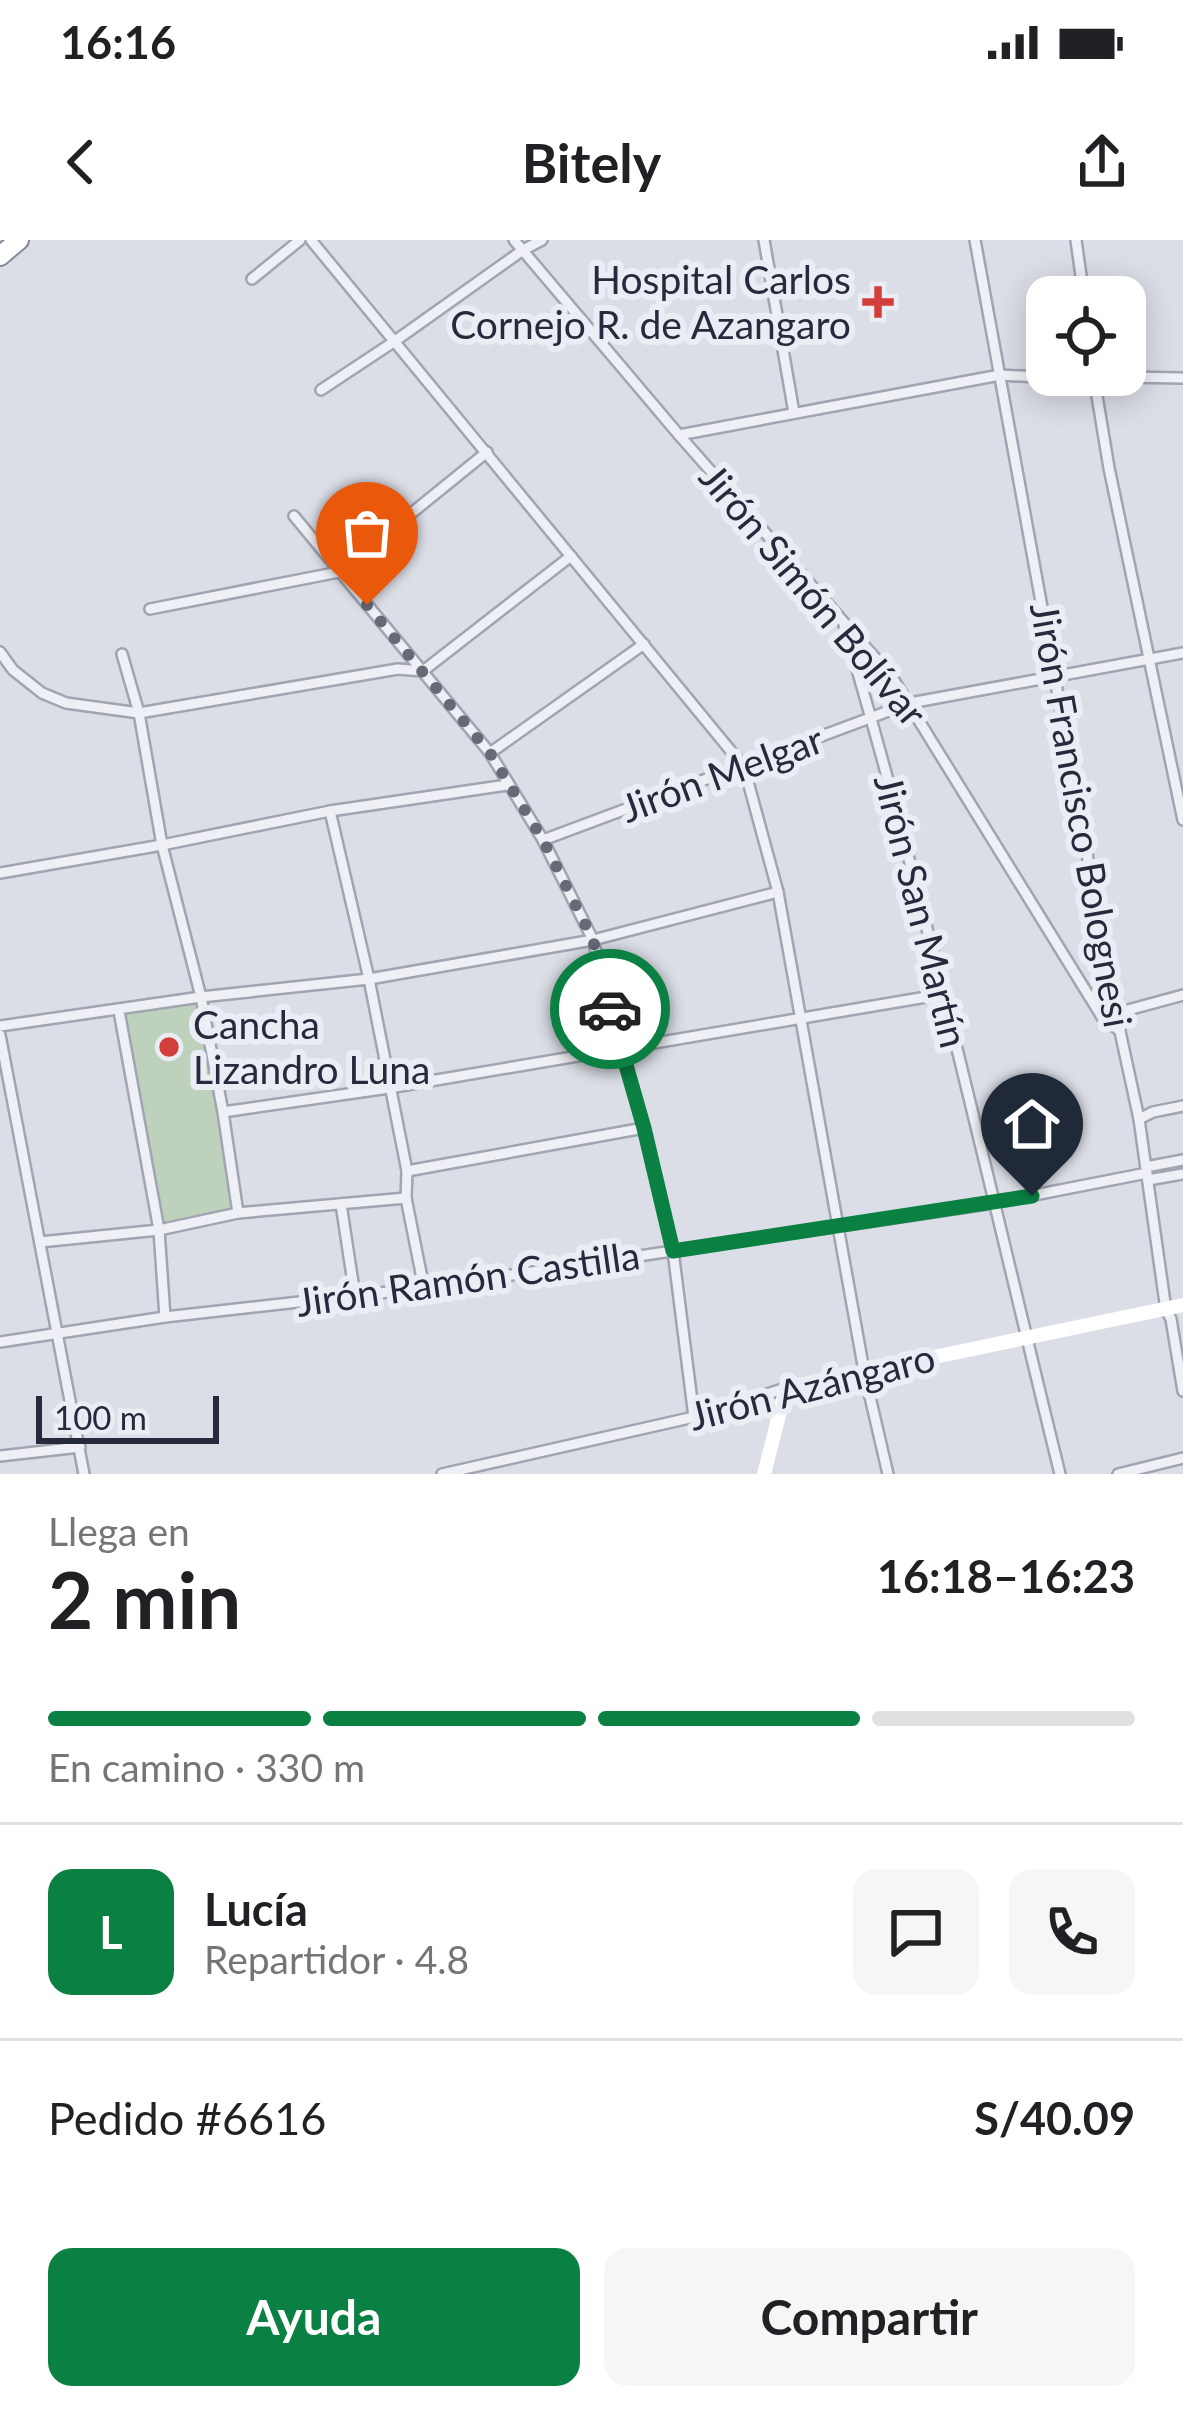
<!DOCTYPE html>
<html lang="es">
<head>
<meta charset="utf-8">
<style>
	body { margin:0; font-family:Lato,sans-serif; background:#f6f6f6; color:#202124; height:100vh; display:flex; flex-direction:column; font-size:45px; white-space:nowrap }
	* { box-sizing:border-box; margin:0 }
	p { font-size:39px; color:#757577 }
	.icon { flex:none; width:66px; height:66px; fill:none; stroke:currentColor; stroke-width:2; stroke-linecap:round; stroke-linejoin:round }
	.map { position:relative; height:1234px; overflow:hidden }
	.side { display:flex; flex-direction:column; background:#fff; flex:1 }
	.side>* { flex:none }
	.buttons { position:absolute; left:1026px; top:36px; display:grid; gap:24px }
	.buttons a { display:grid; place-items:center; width:120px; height:120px; border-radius:24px; background:#fff; box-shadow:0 6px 30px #0003; font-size:60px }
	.scale { position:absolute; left:36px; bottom:30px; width:183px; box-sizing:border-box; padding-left:12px; border:6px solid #252a3d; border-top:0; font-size:33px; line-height:42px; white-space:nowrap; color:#252a3d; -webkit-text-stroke:9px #ebedf4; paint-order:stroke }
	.pin { position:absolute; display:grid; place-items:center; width:102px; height:102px; color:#fff; margin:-123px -51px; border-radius:50% 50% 50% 0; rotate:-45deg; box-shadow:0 0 12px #0007 }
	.pin .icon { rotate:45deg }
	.courier { position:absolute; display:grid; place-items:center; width:120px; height:120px; margin:-60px; border:9px solid #0b8043; border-radius:50%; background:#fff; color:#222; box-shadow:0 3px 15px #0007 }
	.summary em { font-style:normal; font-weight:700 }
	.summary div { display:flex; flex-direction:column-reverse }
	.summary { display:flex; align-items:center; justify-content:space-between; height:204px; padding:0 48px }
	h1 { font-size:78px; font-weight:700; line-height:90px }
	.bar { display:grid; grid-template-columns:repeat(4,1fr); gap:18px 12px; align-content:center; height:144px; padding:0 48px }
	.bar i { height:15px; border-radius:9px; background:#e0e0e0 }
	.bar .active { background:#0b8043 }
	.bar p { grid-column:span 4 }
	.line { display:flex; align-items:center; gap:30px; padding:0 48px; border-top:3px solid #e0e0e0 }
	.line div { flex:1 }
	.round { display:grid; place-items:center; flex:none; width:126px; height:126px; border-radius:24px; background:#f6f6f6 }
	.button { display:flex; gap:24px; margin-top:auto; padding:24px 48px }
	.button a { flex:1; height:138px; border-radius:24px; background:#0b8043; color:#fff; font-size:48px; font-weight:700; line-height:138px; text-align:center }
	.button a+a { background:#f6f6f6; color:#202124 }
	.status { display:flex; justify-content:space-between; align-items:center; height:84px; padding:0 60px; background:#fff; direction:ltr }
	.status svg { height:33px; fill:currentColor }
	header { display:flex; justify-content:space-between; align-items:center; height:156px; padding:0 48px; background:#fff; font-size:54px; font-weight:700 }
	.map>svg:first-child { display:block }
	.green { fill:#bed1bc }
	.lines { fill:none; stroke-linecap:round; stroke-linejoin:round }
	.street-casing { stroke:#a1a4b1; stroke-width:14 }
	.highway-casing { stroke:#83899e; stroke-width:22 }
	.street { stroke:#eef0f5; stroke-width:9 }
	.secondary { stroke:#fff; stroke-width:14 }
	.highway { stroke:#fff; stroke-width:18 }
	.done { stroke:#656978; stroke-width:12; stroke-dasharray:0 21.6 }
	.route { stroke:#0b8043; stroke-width:15 }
	.poi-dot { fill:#d23e3a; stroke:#ebedf4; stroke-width:4.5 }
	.labels { text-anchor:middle; stroke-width:12; stroke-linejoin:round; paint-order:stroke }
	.poi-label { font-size:39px; fill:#252a3d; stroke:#ebedf4; text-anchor:end }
	.street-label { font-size:39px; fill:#252a3d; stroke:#ebedf4 }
</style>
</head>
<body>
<div class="status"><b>16:16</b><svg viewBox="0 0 49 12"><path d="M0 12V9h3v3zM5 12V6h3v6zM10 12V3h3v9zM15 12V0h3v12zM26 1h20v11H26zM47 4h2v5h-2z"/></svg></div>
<header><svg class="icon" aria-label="back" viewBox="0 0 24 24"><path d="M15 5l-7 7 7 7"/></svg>Bitely<svg class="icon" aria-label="share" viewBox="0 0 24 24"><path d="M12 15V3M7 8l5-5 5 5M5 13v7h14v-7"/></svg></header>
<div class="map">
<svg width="1183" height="1234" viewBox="0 0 1183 1234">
	<rect width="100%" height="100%" fill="#dcdee7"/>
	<!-- green -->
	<path class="green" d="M201,757l37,216 -79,13 -40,-215z"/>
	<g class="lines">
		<defs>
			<g id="street">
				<path d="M311,0l433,527 34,125 86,479 24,103"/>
				<path d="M514,0l165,195 213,242 210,340 18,14"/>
				<path d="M764,0l30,173"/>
				<path d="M975,0l141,773 23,106 27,191 5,9 12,72"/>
				<path d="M1076,0l8,57"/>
				<path d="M252,39l48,-39"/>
				<path d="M1094,138l15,90 74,352"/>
				<path d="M321,150l74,-49 128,-91 19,-10"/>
				<path d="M679,195l321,-60 94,5 30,-3 59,1"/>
				<path d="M294,276l196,237 53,87 50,100 28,110 23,78 29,123 21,166"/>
				<path d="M150,369l189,-37 148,-120"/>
				<path d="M844,385c83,280 146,565 216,849"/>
				<path d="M0,412l13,18 29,23 24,10 73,10 259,-44 25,2 148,-115"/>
				<path d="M122,414l17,59 23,132 39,152 22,115 15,101"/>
				<path d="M490,513l154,-109"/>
				<path d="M330,571l39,168 38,192 -1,27 18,90"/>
				<path d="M543,600l367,-137 273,-50"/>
				<path d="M0,633l162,-28 168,-34 177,-26"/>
				<path d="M119,771l40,219 6,87"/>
				<path d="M1113,774l70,-19"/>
				<path d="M0,786l201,-29 168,-18 224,-39 185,-48"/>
				<path d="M0,795l84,439"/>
				<path d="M223,872l166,-24 555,-94"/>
				<path d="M1139,879l14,-7 30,-6"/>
				<path d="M1146,927l37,-7"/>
				<path d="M407,931l237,-43"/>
				<path d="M1148,940l35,-6"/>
				<path d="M341,964l14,92"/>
				<path d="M40,1002l119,-12 79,-17 168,-15"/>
				<path d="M0,1102l165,-25 259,-29 570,-85 153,-30"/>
				<path d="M0,1216l80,-9"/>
				<path d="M442,1234l252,-57 92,-29"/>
				<path d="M1118,1234l65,-16"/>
			</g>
			<path id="highway" d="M0,16l19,-16"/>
		</defs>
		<!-- street casing -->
		<use href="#street" class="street-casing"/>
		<!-- highway casing -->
		<use href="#highway" class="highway-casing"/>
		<!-- street -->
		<use href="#street" class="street"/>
		<!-- secondary -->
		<path class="secondary" d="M764,1234l22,-86 397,-83"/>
		<!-- highway -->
		<use href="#highway" class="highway"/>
	</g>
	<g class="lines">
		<!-- done -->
		<path class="done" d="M367,365l123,148 53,87 50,100 17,69"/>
		<!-- route -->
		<path class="route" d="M610,769l34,119 29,123 359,-55"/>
	</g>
	<!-- markers -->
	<g class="poi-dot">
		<path d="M872 44h12v12h12v12h-12v12h-12v-12h-12v-12h12z"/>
		<circle cx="169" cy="807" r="12"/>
	</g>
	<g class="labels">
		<!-- poi labels -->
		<g class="poi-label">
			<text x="851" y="54">Hospital Carlos<tspan x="851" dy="45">Cornejo R. de Azangaro</tspan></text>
			<text x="193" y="799" text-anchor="start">Cancha<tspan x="193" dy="45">Lizandro Luna</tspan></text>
		</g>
		<!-- street labels -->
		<g class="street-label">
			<text transform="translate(813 355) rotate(50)" y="14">Jirón Simón Bolívar</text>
			<text transform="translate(722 534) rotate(-20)" y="14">Jirón Melgar</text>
			<text transform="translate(1081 575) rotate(80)" y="14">Jirón Francisco Bolognesi</text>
			<text transform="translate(921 671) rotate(76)" y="14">Jirón San Martín</text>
			<text transform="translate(468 1039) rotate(-8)" y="14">Jirón Ramón Castilla</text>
			<text transform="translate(812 1147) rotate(-14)" y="14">Jirón Azángaro</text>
		</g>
	</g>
</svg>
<div class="buttons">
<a><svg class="icon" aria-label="locate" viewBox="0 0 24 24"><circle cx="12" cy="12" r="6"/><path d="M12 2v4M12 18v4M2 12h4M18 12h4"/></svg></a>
</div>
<div class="scale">100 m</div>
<div class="pin" style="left:367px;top:365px;background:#ea580c"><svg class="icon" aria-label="bag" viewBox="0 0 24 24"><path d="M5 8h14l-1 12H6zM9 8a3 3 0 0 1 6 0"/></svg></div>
<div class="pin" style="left:1032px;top:956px;background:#1f2937"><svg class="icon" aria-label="home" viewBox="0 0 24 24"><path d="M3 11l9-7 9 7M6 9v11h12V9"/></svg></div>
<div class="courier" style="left:610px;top:769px"><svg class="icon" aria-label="car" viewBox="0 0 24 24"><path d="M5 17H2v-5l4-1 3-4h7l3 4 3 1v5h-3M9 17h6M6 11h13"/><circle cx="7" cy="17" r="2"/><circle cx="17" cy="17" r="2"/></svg></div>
</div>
<section class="side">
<div class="summary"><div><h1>2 min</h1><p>Llega en</p></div><em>16:18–16:23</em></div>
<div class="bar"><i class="active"></i><i class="active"></i><i class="active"></i><i></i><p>En camino · 330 m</p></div>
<div class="line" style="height:216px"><b class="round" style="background:#0b8043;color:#fff">L</b><div><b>Lucía</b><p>Repartidor · 4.8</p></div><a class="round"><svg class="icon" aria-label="chat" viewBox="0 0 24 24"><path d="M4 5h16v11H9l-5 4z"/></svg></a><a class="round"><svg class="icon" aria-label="phone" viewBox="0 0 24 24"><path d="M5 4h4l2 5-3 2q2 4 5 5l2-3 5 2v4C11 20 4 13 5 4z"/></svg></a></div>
<div class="line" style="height:156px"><div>Pedido #6616</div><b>S/40.09</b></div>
<div class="button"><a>Ayuda</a><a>Compartir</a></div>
</section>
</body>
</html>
